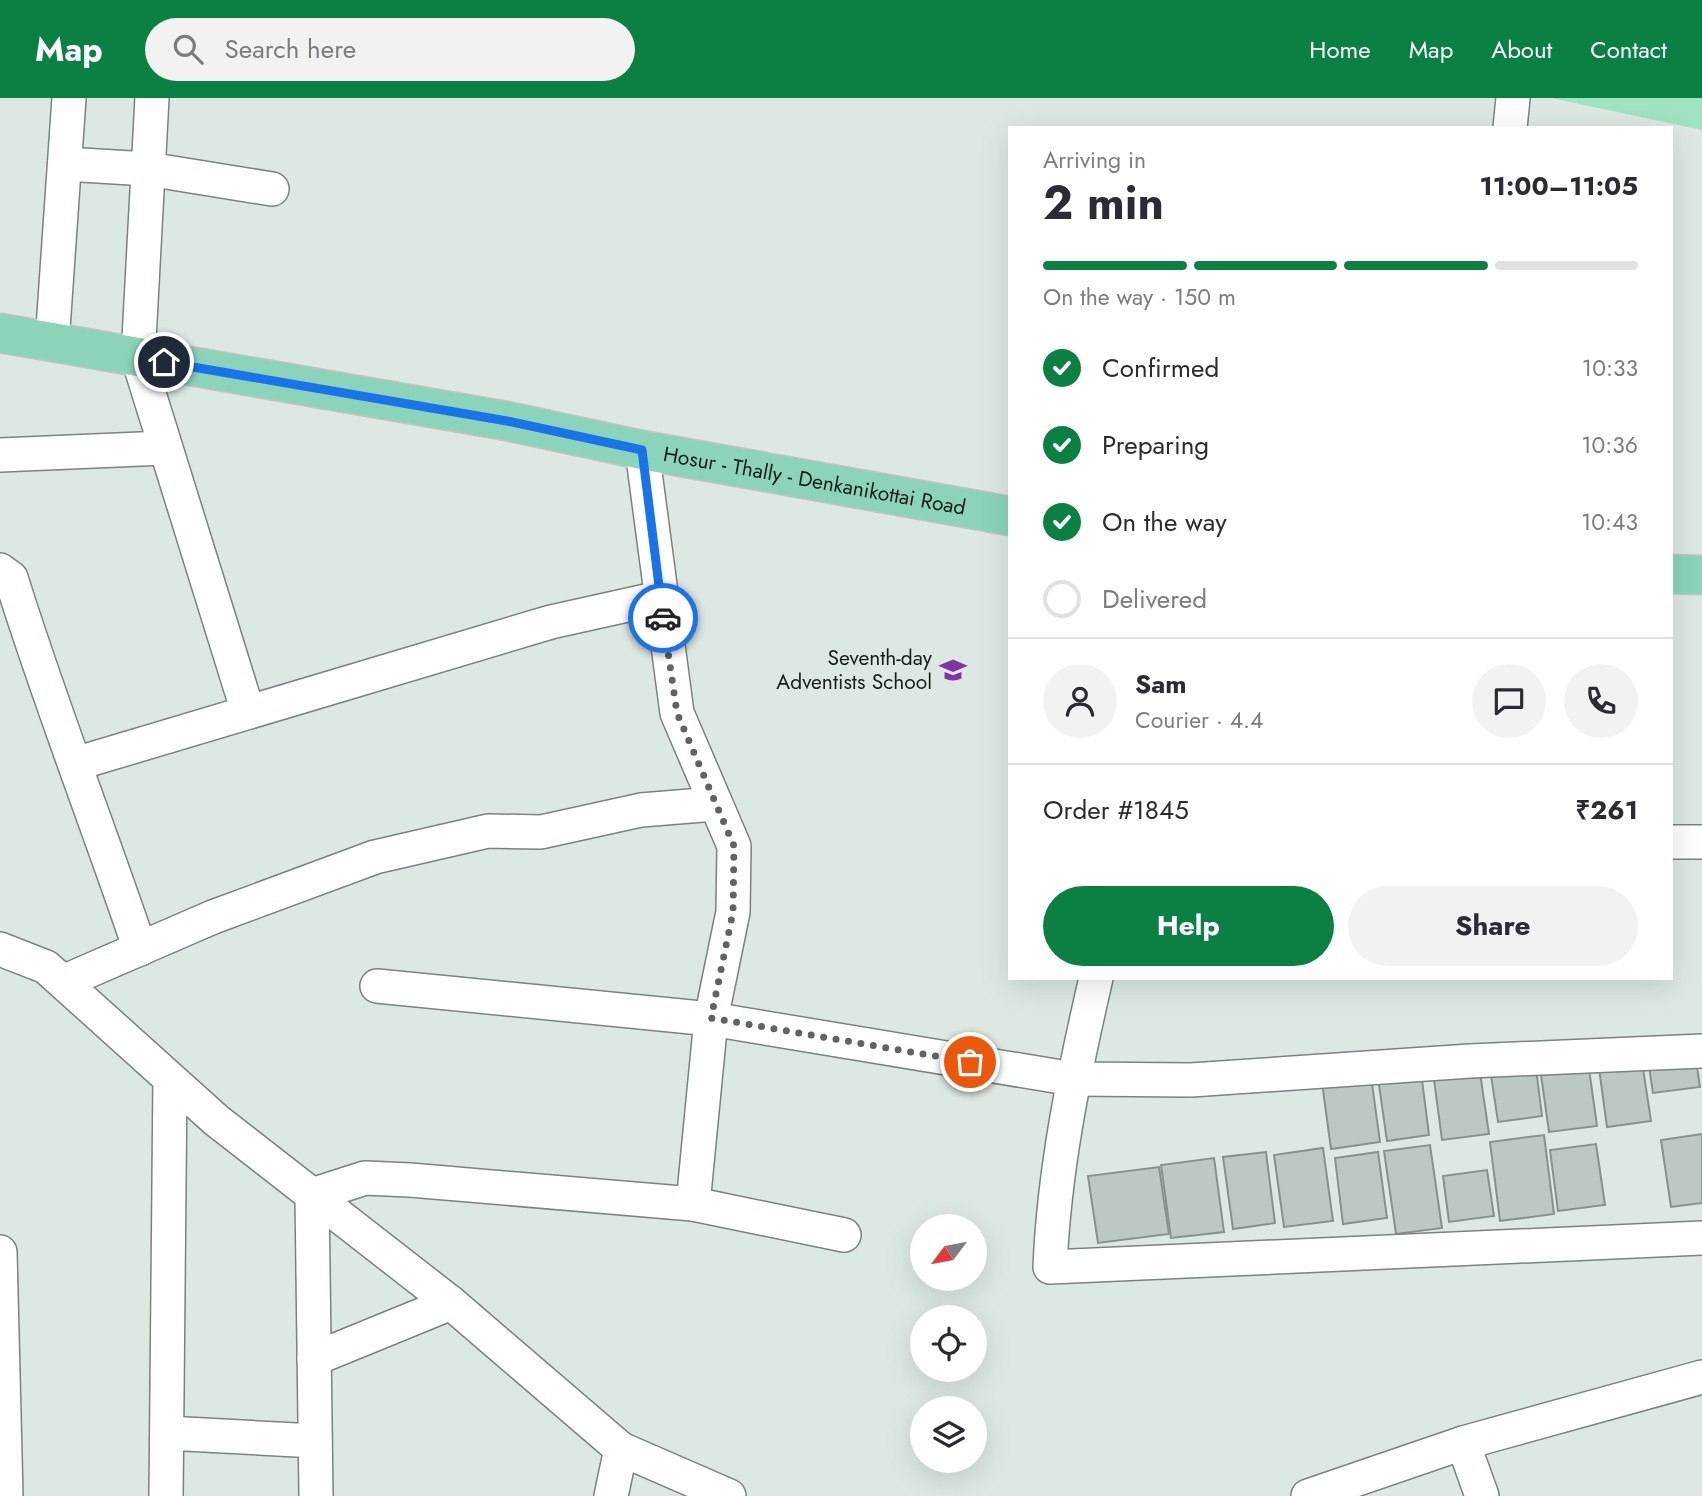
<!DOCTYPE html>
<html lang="en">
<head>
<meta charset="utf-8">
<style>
	body { margin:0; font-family:Jost,sans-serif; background:#f2f2f3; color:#2b2b33; height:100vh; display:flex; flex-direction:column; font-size:26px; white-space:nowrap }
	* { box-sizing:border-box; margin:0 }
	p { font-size:23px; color:#7c7c81 }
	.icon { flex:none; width:38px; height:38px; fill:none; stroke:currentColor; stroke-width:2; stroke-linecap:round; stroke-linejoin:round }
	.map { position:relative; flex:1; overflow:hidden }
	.side { position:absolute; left:1008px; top:28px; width:665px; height:854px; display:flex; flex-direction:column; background:#fff; border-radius:0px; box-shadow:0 7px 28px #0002 }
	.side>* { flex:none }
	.needle { width:46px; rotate:238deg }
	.controls { position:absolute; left:910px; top:1116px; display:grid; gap:14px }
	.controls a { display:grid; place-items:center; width:77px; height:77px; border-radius:50%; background:#fff; box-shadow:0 7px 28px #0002; font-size:35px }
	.pin { position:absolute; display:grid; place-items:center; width:60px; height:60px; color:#fff; margin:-30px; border:4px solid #fff; border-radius:50%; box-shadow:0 2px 7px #0007 }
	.courier { position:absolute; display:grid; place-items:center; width:70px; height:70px; margin:-35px; border:5px solid #1a73e8; border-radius:50%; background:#fff; color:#222; box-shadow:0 2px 9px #0007 }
	.overview em { font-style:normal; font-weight:700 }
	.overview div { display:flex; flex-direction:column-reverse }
	.overview { display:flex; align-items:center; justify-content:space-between; height:119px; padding:0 35px }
	h1 { font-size:46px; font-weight:700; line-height:52px }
	.bar { display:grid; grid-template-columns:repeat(4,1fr); gap:10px 7px; align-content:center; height:84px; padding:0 35px }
	.bar i { height:9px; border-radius:5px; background:#e1e1e2 }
	.bar .active { background:#0b8043 }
	.bar p { grid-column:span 4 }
	.line { display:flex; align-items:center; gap:18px; padding:0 35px; border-top:2px solid #e1e1e2 }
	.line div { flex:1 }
	.round { display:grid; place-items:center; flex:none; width:74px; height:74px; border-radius:37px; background:#f2f2f3 }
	ol { padding:0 35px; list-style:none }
	li { display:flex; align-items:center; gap:21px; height:77px }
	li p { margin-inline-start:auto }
	li .icon { padding:7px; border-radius:50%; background:#0b8043; color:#fff; stroke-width:4 }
	li:last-child { color:#7c7c81 }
	li i { width:38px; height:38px; border:4px solid #e1e1e2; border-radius:50% }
	.primary-button { display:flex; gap:14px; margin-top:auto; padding:14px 35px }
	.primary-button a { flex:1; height:80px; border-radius:42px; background:#0b8043; color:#fff; font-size:28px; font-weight:700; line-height:80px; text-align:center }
	.primary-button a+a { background:#f2f2f3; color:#2b2b33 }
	header { display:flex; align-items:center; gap:42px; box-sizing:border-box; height:98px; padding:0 35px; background:#0b8043; color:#fff }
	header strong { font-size:33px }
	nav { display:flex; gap:38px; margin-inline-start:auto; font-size:24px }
	.search { width:490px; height:63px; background:#f2f2f3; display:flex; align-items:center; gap:18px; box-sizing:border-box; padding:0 24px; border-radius:38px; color:#7c7c81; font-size:26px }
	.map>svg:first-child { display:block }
	.green { fill:#a1e2c3 }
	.building { fill:#bec8c2; stroke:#88928d; stroke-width:2 }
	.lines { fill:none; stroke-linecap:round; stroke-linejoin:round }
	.street-casing { stroke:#7a837e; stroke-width:36 }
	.primary-casing { stroke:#c3c4c4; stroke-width:41 }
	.street { stroke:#fff; stroke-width:33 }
	.primary { stroke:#8bd4b9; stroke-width:38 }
	.done { stroke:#5e6461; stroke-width:7; stroke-dasharray:0 12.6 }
	.route { stroke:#1a73e8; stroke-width:9 }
	.labels { text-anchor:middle; stroke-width:5; stroke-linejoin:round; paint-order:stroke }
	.street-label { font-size:21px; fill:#1a1d1c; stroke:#dde8e2 }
	.poi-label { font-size:21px; fill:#1a1d1c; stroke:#dde8e2; text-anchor:end }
</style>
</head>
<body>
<header>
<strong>Map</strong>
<div class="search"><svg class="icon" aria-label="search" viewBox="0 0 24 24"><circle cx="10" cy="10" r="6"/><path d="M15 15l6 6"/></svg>Search here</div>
<nav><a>Home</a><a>Map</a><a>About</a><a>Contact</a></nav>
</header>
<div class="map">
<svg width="1702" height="1398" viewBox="0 0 1702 1398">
	<rect width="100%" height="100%" fill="#dde8e2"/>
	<!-- green -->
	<path class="green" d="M1551,0h151v32z"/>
	<!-- building -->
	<g class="building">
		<path d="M1695,956l5,33 -47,6 -5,-33z"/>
		<path d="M1642,964l9,59 -44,6 -8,-59z"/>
		<path d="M1479,968l10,68 -47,6 -9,-68z"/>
		<path d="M1370,971l10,73 -49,7 -10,-74z"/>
		<path d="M1536,971l6,47 -44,6 -7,-47z"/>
		<path d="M1589,971l8,57 -48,6 -8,-57z"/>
		<path d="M1421,974l8,63 -42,6 -9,-63z"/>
		<path d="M1702,1036v69l-31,4 -10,-67z"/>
		<path d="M1544,1037l10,79 -54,7 -10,-79z"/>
		<path d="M1596,1046l9,61 -47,6 -8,-61z"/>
		<path d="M1430,1047l12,83 -46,6 -12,-83z"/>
		<path d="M1323,1050l10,73 -49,6 -10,-72z"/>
		<path d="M1266,1054l9,71 -42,6 -10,-72z"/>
		<path d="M1378,1054l9,66 -44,6 -8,-66z"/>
		<path d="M1214,1060l10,74 -53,6 -10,-73z"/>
		<path d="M1159,1069l10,67 -71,9 -10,-67z"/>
		<path d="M1487,1072l7,46 -45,6 -6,-46z"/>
	</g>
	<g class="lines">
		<defs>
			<g id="street">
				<path d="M152,0l-14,260 110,354"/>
				<path d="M1510,30l3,-30"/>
				<path d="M65,66l83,5 124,20"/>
				<path d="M52,245l17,-245"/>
				<path d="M642,352l35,263 57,133 -1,66 -22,107 -18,185"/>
				<path d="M0,357l164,-7"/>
				<path d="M0,472l11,8c39,125 87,247 129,371"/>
				<path d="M75,666l476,-142 108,-24"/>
				<path d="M1671,744h31"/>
				<path d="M0,851l46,18 170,153 235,183 170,146 108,47"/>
				<path d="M1096,880c-22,95 -42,192 -46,289l652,-29"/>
				<path d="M63,884l150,-65 162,-60 113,-26 53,1 100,-22 74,-6"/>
				<path d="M377,888l334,33 362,60 118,1 279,-19 232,-10"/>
				<path d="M0,1154l6,244"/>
				<path d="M314,1261l137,-56"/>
				<path d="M167,1335l148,8"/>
				<path d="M166,1398l4,-417"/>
				<path d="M316,1398l-4,-301 53,-17 45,2 283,24 151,31"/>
				<path d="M611,1398l10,-47"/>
				<path d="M1308,1398l155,-53"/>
				<path d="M1482,1398l-19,-53 239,-66"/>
			</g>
			<g id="primary">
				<path id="s1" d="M0,235l507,88 135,29 368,66"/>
				<path d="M1671,476l31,1"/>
			</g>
		</defs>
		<!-- street casing -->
		<use href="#street" class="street-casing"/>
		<!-- primary casing -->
		<use href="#primary" class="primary-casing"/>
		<!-- street -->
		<use href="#street" class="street"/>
		<!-- primary -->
		<use href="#primary" class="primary"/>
	</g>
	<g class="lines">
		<!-- done -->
		<path class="done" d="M663,520l14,95 57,133 -1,66 -22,106 259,44"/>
		<!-- route -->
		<path class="route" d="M164,264l343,59 135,29 21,168"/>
	</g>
	<!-- icons -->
	<defs>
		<symbol id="school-bare" viewBox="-9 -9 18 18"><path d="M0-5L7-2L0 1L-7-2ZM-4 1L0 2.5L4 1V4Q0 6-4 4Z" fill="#8233a4" stroke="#dde8e2" stroke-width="2.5" paint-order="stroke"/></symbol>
	</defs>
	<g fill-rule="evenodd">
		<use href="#school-bare" x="934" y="553" width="38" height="38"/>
	</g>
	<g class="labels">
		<!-- street labels -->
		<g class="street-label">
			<text dy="7" stroke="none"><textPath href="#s1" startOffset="828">Hosur - Thally - Denkanikottai Road</textPath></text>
		</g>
		<!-- poi labels -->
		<g class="poi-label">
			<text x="932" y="567">Seventh-day<tspan x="932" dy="24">Adventists School</tspan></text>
		</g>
	</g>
</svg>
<div class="controls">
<a><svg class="needle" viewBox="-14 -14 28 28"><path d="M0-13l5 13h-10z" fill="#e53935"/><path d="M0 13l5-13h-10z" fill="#7c7c81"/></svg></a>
<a><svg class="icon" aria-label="locate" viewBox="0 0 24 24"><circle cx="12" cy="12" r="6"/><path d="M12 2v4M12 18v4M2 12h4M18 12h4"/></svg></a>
<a><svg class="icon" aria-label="layers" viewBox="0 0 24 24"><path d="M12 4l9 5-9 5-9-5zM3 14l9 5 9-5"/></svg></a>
</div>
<div class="pin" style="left:970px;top:964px;background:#ea580c"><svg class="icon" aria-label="bag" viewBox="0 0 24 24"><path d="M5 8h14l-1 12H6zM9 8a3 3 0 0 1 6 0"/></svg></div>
<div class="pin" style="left:164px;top:264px;background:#1f2937"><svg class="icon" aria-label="home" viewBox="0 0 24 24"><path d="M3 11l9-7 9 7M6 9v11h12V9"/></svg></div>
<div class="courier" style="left:663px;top:520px"><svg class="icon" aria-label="car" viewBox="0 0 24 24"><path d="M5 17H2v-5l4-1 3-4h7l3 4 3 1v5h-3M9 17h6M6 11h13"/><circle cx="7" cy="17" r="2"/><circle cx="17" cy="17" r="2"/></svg></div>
<section class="side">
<div class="overview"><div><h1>2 min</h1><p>Arriving in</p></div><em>11:00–11:05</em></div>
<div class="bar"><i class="active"></i><i class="active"></i><i class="active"></i><i></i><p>On the way · 150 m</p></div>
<ol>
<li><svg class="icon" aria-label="check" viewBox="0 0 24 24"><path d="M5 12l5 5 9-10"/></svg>Confirmed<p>10:33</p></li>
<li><svg class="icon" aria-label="check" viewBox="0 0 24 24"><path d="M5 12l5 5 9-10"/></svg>Preparing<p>10:36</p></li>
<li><svg class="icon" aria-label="check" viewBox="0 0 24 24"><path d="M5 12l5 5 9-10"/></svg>On the way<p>10:43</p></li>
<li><i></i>Delivered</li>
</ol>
<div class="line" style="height:126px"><a class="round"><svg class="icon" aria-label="person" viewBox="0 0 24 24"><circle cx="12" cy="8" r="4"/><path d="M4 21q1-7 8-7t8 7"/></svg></a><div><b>Sam</b><p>Courier · 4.4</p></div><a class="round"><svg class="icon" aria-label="chat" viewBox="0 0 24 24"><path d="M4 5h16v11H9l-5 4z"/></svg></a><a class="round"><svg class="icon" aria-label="phone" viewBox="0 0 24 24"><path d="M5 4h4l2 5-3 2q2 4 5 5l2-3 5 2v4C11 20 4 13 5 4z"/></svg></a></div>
<div class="line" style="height:91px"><div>Order #1845</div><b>₹261</b></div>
<div class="primary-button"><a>Help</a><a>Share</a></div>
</section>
</div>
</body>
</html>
